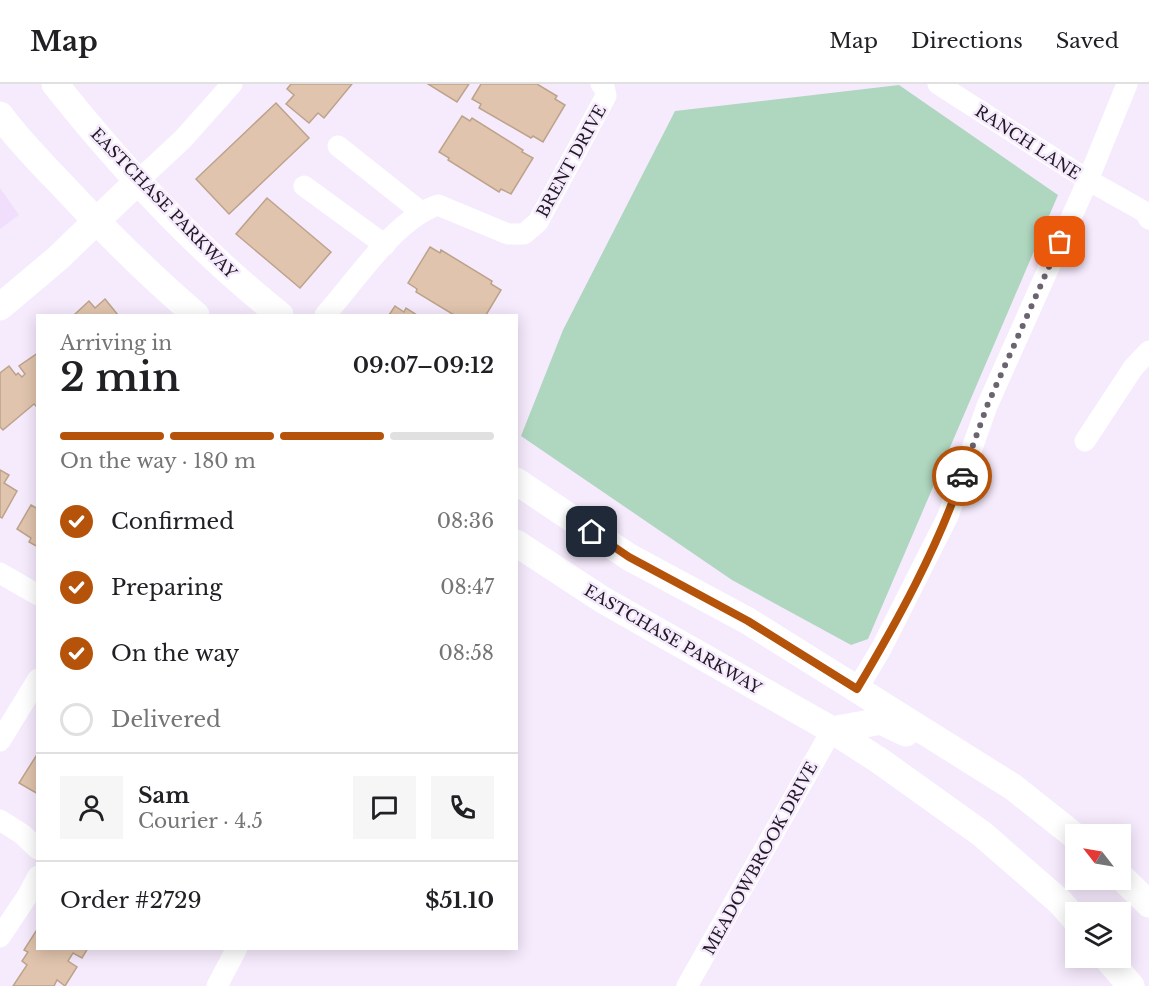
<!DOCTYPE html>
<html lang="en">
<head>
<meta charset="utf-8">
<style>
	body { margin:0; font-family:"Libre Baskerville",serif; background:#f6f6f6; color:#202124; height:100vh; display:flex; flex-direction:column; font-size:22px; white-space:nowrap }
	* { box-sizing:border-box; margin:0 }
	p { font-size:20px; color:#757577 }
	.icon { flex:none; width:33px; height:33px; fill:none; stroke:currentColor; stroke-width:2; stroke-linecap:round; stroke-linejoin:round }
	.map { position:relative; flex:1; overflow:hidden }
	.drawer { position:absolute; left:36px; top:230px; width:482px; height:636px; display:flex; flex-direction:column; background:#fff; border-radius:0px; box-shadow:0 3px 15px #0003 }
	.drawer>* { flex:none }
	.needle { width:39px; rotate:301deg }
	.fabs { position:absolute; left:1065px; top:740px; display:grid; gap:12px }
	.fabs a { display:grid; place-items:center; width:66px; height:66px; border-radius:0px; background:#fff; box-shadow:0 3px 15px #0003; font-size:30px }
	.pin { position:absolute; display:grid; place-items:center; width:51px; height:51px; color:#fff; margin:-26px; border-radius:12px; box-shadow:0 3px 9px #0006 }
	.courier { position:absolute; display:grid; place-items:center; width:60px; height:60px; margin:-30px; border:4px solid #b45309; border-radius:50%; background:#fff; color:#222; box-shadow:0 2px 8px #0007 }
	.head em { font-style:normal; font-weight:600 }
	.head div { display:flex; flex-direction:column-reverse }
	.head { display:flex; align-items:center; justify-content:space-between; height:102px; padding:0 24px }
	h1 { font-size:39px; font-weight:600; line-height:45px }
	.bar { display:grid; grid-template-columns:repeat(4,1fr); gap:9px 6px; align-content:center; height:72px; padding:0 24px }
	.bar i { height:8px; border-radius:4px; background:#e0e0e0 }
	.bar .on { background:#b45309 }
	.bar p { grid-column:span 4 }
	.line { display:flex; align-items:center; gap:15px; padding:0 24px; border-top:2px solid #e0e0e0 }
	.line div { flex:1 }
	.round { display:grid; place-items:center; flex:none; width:63px; height:63px; border-radius:0px; background:#f6f6f6 }
	ol { padding:0 24px; list-style:none }
	li { display:flex; align-items:center; gap:18px; height:66px }
	li p { margin-inline-start:auto }
	li .icon { padding:6px; border-radius:50%; background:#b45309; color:#fff; stroke-width:4 }
	li:last-child { color:#757577 }
	li i { width:33px; height:33px; border:3px solid #e0e0e0; border-radius:50% }
	header { display:flex; align-items:center; gap:36px; box-sizing:border-box; height:84px; padding:0 30px; background:#fff; border-bottom:2px solid #e0e0e0 }
	header strong { font-size:28px }
	nav { display:flex; gap:33px; margin-inline-start:auto; font-size:21px }
	.map>svg:first-child { display:block }
	.built { fill:#f0defc }
	.green { fill:#afd6bf }
	.building { fill:#e0c4ad; stroke:#bda38c; stroke-width:1.5 }
	.lines { fill:none; stroke-linecap:round; stroke-linejoin:round }
	.minor { stroke:#fff; stroke-width:21 }
	.major { stroke:#fff; stroke-width:27 }
	.done { stroke:#6c6371; stroke-width:6; stroke-dasharray:0 10.8 }
	.route { stroke:#b45309; stroke-width:8 }
	.labels { text-anchor:middle; stroke-width:5; stroke-linejoin:round; paint-order:stroke }
	.street-label { font-size:16px; fill:#211a25; stroke:#f6ebfd }
</style>
</head>
<body>
<header>
<strong>Map</strong>
<nav><a>Map</a><a>Directions</a><a>Saved</a></nav>
</header>
<div class="map">
<svg width="1149" height="902" viewBox="0 0 1149 902">
	<rect width="100%" height="100%" fill="#f6ebfd"/>
	<!-- built -->
	<path class="built" d="M0,104l19,27 -19,14z"/>
	<!-- green -->
	<path class="green" d="M899,1l159,110 -190,444 -17,6 -119,-65 -211,-144 42,-106 112,-219z"/>
	<!-- building -->
	<g class="building">
		<path d="M291,0h61l-28,34 -6,-5 -9,10 -23,-19 8,-9 -7,-6z"/>
		<path d="M428,0h41l-12,18z"/>
		<path d="M481,0h56l20,12 -2,3 10,6 -22,37 -10,-6 -2,2 -52,-30 2,-4 -9,-5z"/>
		<path d="M276,19l33,35 -80,76 -33,-35z"/>
		<path d="M462,32l8,5 2,-3 51,32 -1,2 11,6 -22,36 -10,-5 -2,3 -51,-32 1,-2 -10,-6z"/>
		<path d="M267,114l64,54 -31,36 -64,-54z"/>
		<path d="M430,163l10,6 1,-3 51,31 -1,3 10,6 -15,25h-32l-38,-23 1,-3 -9,-6z"/>
		<path d="M105,215l13,16h-44l15,-14 6,7z"/>
		<path d="M395,222l9,6 2,-4 11,7h-28z"/>
		<path d="M38,269v55l-4,-4 -31,26 -3,-3v-54l9,-7 7,9 2,-2 4,4 3,-3 -6,-8z"/>
		<path d="M0,386l9,5 -5,8 13,8 -15,27 -2,-1z"/>
		<path d="M31,421l7,4v38l-9,-5 2,-4 -14,-9z"/>
		<path d="M38,669v41l-19,-11z"/>
		<path d="M38,844v20h50l-6,10 -9,-5 -5,8 9,6 -12,19 -8,-6 -3,6h-41l14,-21 -5,-4 6,-9 -4,-2z"/>
	</g>
	<g class="lines">
		<!-- minor -->
		<g class="minor">
			<path d="M938,0l150,96 57,32 4,7"/>
			<path d="M338,62l83,66"/>
			<path d="M138,97l45,-42 49,-55"/>
			<path d="M304,102l81,59"/>
			<path d="M325,231c31,-34 70,-96 113,-110l70,29h16l14,-12 68,-126 -2,-9 -3,-3"/>
			<path d="M1085,357l48,-73 16,-17"/>
			<path d="M0,489l38,22"/>
			<path d="M857,605l24,-40 67,-133 39,-110 101,-226 39,-96"/>
			<path d="M0,657l38,-62"/>
			<path d="M0,736l22,14 16,15"/>
			<path d="M0,853l28,-42 10,-19"/>
			<path d="M217,902l20,-38"/>
			<path d="M687,902l145,-256"/>
		</g>
		<!-- major -->
		<g class="major">
			<path d="M55,0c66,83 142,165 225,231"/>
			<path d="M0,31c19,26 42,49 64,72 42,45 85,88 132,128"/>
			<path d="M0,223l58,-49 80,-77"/>
			<path d="M516,397l113,76 119,64 265,166 63,50"/>
			<path d="M516,459l87,57 229,130 48,31 102,73 78,68 16,18"/>
			<path d="M832,646l49,-9 25,12"/>
			<path d="M1120,792l29,28"/>
			<path d="M1106,873l25,29"/>
		</g>
	</g>
	<g class="lines">
		<!-- done -->
		<path class="done" d="M962,392l25,-70 73,-164"/>
		<!-- route -->
		<path class="route" d="M592,448l37,25 119,64 109,68c40,-67 80,-140 105,-213"/>
	</g>
	<g class="labels">
		<!-- street labels -->
		<g class="street-label">
			<text transform="translate(1028 58) rotate(33)" y="6">RANCH LANE</text>
			<text transform="translate(571 77) rotate(-61)" y="6">BRENT DRIVE</text>
			<text transform="translate(164 119) rotate(46)" y="6">EASTCHASE PARKWAY</text>
			<text transform="translate(673 555) rotate(30)" y="6">EASTCHASE PARKWAY</text>
			<text transform="translate(760 774) rotate(-61)" y="6">MEADOWBROOK DRIVE</text>
		</g>
	</g>
</svg>
<div class="fabs">
<a><svg class="needle" viewBox="-14 -14 28 28"><path d="M0-13l5 13h-10z" fill="#e53935"/><path d="M0 13l5-13h-10z" fill="#757577"/></svg></a>
<a><svg class="icon" aria-label="layers" viewBox="0 0 24 24"><path d="M12 4l9 5-9 5-9-5zM3 14l9 5 9-5"/></svg></a>
</div>
<div class="pin" style="left:1060px;top:158px;background:#ea580c"><svg class="icon" aria-label="bag" viewBox="0 0 24 24"><path d="M5 8h14l-1 12H6zM9 8a3 3 0 0 1 6 0"/></svg></div>
<div class="pin" style="left:592px;top:448px;background:#1f2937"><svg class="icon" aria-label="home" viewBox="0 0 24 24"><path d="M3 11l9-7 9 7M6 9v11h12V9"/></svg></div>
<div class="courier" style="left:962px;top:392px"><svg class="icon" aria-label="car" viewBox="0 0 24 24"><path d="M5 17H2v-5l4-1 3-4h7l3 4 3 1v5h-3M9 17h6M6 11h13"/><circle cx="7" cy="17" r="2"/><circle cx="17" cy="17" r="2"/></svg></div>
<section class="drawer">
<div class="head"><div><h1>2 min</h1><p>Arriving in</p></div><em>09:07–09:12</em></div>
<div class="bar"><i class="on"></i><i class="on"></i><i class="on"></i><i></i><p>On the way · 180 m</p></div>
<ol>
<li><svg class="icon" aria-label="check" viewBox="0 0 24 24"><path d="M5 12l5 5 9-10"/></svg>Confirmed<p>08:36</p></li>
<li><svg class="icon" aria-label="check" viewBox="0 0 24 24"><path d="M5 12l5 5 9-10"/></svg>Preparing<p>08:47</p></li>
<li><svg class="icon" aria-label="check" viewBox="0 0 24 24"><path d="M5 12l5 5 9-10"/></svg>On the way<p>08:58</p></li>
<li><i></i>Delivered</li>
</ol>
<div class="line" style="height:108px"><a class="round"><svg class="icon" aria-label="person" viewBox="0 0 24 24"><circle cx="12" cy="8" r="4"/><path d="M4 21q1-7 8-7t8 7"/></svg></a><div><b>Sam</b><p>Courier · 4.5</p></div><a class="round"><svg class="icon" aria-label="chat" viewBox="0 0 24 24"><path d="M4 5h16v11H9l-5 4z"/></svg></a><a class="round"><svg class="icon" aria-label="phone" viewBox="0 0 24 24"><path d="M5 4h4l2 5-3 2q2 4 5 5l2-3 5 2v4C11 20 4 13 5 4z"/></svg></a></div>
<div class="line" style="height:78px"><div>Order #2729</div><b>$51.10</b></div>
</section>
</div>
</body>
</html>
